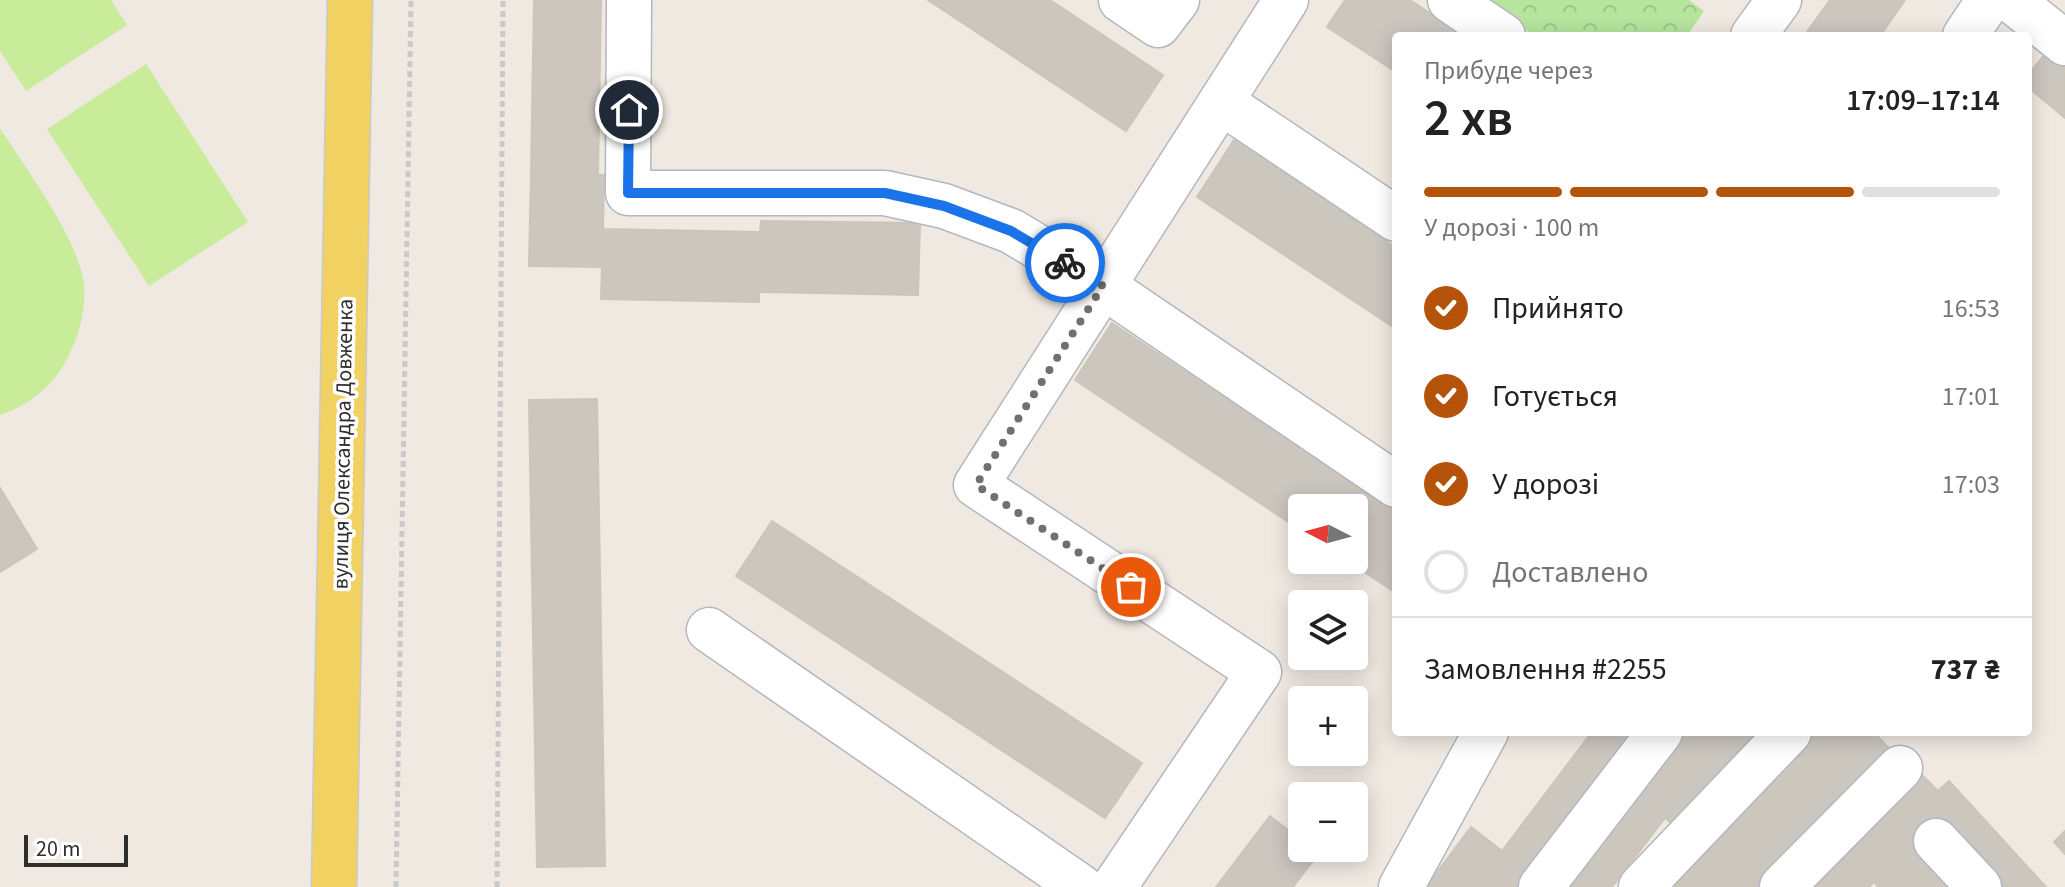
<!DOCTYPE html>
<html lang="uk">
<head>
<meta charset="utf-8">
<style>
	body { margin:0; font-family:"Source Sans 3",sans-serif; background:#f6f6f6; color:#222; height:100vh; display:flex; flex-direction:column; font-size:30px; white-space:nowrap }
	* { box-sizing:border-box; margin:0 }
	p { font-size:26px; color:#767676 }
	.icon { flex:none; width:44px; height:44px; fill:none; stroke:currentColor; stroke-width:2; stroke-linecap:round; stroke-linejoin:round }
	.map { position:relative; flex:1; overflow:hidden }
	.sheet { position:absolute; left:1392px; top:32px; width:640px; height:704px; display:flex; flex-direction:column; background:#fff; border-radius:8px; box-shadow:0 4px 20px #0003 }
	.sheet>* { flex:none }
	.needle { width:52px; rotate:276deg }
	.controls { position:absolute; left:1288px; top:494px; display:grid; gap:16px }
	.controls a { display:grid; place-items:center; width:80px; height:80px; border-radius:8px; background:#fff; box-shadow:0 4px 20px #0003; font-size:40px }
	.scale { position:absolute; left:24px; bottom:20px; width:104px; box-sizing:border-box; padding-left:8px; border:4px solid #2e2e2e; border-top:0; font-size:22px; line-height:28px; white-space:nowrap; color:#2e2e2e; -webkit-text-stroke:6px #fff; paint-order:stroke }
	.pin { position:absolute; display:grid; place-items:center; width:68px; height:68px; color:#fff; margin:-34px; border:4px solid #fff; border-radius:50%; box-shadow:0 2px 8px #0007 }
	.courier { position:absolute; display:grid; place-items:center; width:80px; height:80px; margin:-40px; border:6px solid #1a73e8; border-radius:50%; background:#fff; color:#222; box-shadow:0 2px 10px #0007 }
	.overview em { font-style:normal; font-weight:600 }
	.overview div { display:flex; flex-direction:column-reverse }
	.overview { display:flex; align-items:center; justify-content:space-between; height:136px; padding:0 32px }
	h1 { font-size:52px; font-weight:600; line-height:60px }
	.bar { display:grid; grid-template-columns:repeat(4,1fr); gap:12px 8px; align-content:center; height:96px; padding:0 32px }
	.bar i { height:10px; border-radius:6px; background:#e0e0e0 }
	.bar .active { background:#b45309 }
	.bar p { grid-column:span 4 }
	.line { display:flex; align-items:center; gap:20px; padding:0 32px; border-top:2px solid #e0e0e0 }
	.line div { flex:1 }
	ol { padding:0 32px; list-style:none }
	li { display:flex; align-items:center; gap:24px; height:88px }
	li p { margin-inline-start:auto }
	li .icon { padding:8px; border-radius:50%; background:#b45309; color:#fff; stroke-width:4 }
	li:last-child { color:#767676 }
	li i { width:44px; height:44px; border:4px solid #e0e0e0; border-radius:50% }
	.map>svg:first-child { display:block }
	.forest { fill:url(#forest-crowns) }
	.pitch { fill:#c9ec9a }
	.building { fill:#cbc7bf; stroke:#cbc5ba; stroke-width:2 }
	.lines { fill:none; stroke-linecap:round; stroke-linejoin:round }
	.minor-casing { stroke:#b4b7c1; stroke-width:47 }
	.major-casing { stroke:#c9c9c9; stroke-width:47 }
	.path { stroke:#c9c9c9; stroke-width:5; stroke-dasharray:6 4; stroke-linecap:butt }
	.minor { stroke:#fff; stroke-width:44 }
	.major { stroke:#f2d163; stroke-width:44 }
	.done { stroke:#726f6d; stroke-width:8; stroke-dasharray:0 14.4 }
	.route { stroke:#1a73e8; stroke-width:10 }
	.labels { text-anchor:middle; stroke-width:7; stroke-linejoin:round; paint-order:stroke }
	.street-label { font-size:22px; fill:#2e2e2e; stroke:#fff }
</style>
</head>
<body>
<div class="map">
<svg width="2065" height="887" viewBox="0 0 2065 887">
	<defs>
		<pattern id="forest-crowns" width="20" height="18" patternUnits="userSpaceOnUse" patternTransform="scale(2)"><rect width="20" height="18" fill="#b6e59e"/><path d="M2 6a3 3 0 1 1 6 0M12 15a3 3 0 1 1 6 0" fill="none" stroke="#9dc588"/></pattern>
	</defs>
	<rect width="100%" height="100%" fill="#efe9e1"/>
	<!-- forest -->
	<path class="forest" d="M1482,0h207l15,11 -17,25h-152z"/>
	<!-- pitch -->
	<g class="pitch">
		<path d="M0,0h111l16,25 -101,66 -26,-40z"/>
		<path d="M146,64l102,158 -99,64 -102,-157z"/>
		<path d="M0,128c25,39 80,113 84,157 2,25 -5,50 -16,72 -14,28 -38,48 -68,58z"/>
	</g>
	<!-- building -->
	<g class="building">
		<path d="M534,0h67l-3,175 -67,-1z"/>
		<path d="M928,0h122l113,75 -37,56z"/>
		<path d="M1345,0h65l54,36h-68v36l-69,-45z"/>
		<path d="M1830,0h75l-25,36h-76z"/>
		<path d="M2047,52l18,14v52l-37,-31v-12z"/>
		<path d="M1234,140l162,108v81l-199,-132z"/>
		<path d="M531,174l73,1 -1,54 157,3 1,-11 159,2 -2,72 -159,-3v10l-158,-3 1,-32 -73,-1z"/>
		<path d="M1112,323l284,189v81l-50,-33h8v-52h-52v23l-227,-151z"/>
		<path d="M597,399l8,467 -68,1 -8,-467z"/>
		<path d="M0,488l37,61 -37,23z"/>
		<path d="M772,521l370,242 -37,55 -369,-242z"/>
		<path d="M1592,732h47l-117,155h-96l45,-60 31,24z"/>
		<path d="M1680,732h83l-78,101 -20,-15 -53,69h-52z"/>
		<path d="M1813,732h60l19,19 -132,136h-97z"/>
		<path d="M1922,775l16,16 11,-10 97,106h-168l-4,-5 -5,5h-61z"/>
		<path d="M1270,816l32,25v7h10l7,5 -26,34h-77z"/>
		<path d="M2065,831v23l-11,-12z"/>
	</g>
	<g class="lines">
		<defs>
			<g id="minor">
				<path d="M629,0l-1,193h257l59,13 67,25 92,55 293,199"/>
				<path d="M1121,0l37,25 19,-25"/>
				<path d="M1450,0l53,36"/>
				<path d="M2011,0l54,43"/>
				<path d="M1753,36l26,-36"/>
				<path d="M1965,36l24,-36"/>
				<path d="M1221,102l175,117"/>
				<path d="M709,630l372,257"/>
				<path d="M1936,841l43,46"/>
				<path d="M1114,887l145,-215 -283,-187 310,-485"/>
				<path d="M1401,887l85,-155"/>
				<path d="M1541,887l119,-155"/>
				<path d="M1641,887l148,-155"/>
				<path d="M1782,887l118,-119"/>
			</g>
			<path id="major" d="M334,887l16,-887"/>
		</defs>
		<!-- minor casing -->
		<use href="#minor" class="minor-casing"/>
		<!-- major casing -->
		<use href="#major" class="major-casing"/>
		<!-- path -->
		<g class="path">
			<path d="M396,887l15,-887"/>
			<path d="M497,887l6,-887"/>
		</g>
		<!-- minor -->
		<use href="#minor" class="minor"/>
		<!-- major -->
		<use href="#major" class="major"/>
	</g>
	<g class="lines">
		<!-- done -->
		<path class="done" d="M1065,263l38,23 -127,199 155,102"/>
		<!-- route -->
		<path class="route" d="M629,110l-1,83h257l59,13 67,25 54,32"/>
	</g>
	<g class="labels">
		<!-- street labels -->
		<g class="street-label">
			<text transform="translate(342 444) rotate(-89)" y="8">вулиця Олександра Довженка</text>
		</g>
	</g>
</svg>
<div class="controls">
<a><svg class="needle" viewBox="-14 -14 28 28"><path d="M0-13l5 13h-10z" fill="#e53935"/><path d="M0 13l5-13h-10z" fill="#767676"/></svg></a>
<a><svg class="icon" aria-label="layers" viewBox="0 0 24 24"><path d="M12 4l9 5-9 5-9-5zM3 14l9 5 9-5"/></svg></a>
<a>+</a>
<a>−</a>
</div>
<div class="scale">20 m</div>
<div class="pin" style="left:1131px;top:587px;background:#ea580c"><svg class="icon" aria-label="bag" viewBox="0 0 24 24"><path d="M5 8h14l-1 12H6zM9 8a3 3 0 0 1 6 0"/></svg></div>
<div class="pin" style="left:629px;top:110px;background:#1f2937"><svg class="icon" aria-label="home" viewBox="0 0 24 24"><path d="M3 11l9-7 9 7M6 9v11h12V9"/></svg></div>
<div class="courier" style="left:1065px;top:263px"><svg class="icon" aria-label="bike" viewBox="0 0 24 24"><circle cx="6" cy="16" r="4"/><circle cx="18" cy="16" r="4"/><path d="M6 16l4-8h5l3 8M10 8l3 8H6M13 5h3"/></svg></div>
<section class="sheet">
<div class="overview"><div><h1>2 хв</h1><p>Прибуде через</p></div><em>17:09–17:14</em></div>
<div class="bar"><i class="active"></i><i class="active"></i><i class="active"></i><i></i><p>У дорозі · 100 m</p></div>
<ol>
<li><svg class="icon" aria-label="check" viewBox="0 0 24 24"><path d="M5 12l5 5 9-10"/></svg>Прийнято<p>16:53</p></li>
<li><svg class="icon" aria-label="check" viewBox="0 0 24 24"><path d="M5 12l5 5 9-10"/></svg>Готується<p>17:01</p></li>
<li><svg class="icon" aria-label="check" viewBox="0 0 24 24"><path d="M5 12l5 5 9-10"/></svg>У дорозі<p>17:03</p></li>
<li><i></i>Доставлено</li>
</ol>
<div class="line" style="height:104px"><div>Замовлення #2255</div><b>737 ₴</b></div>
</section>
</div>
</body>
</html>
